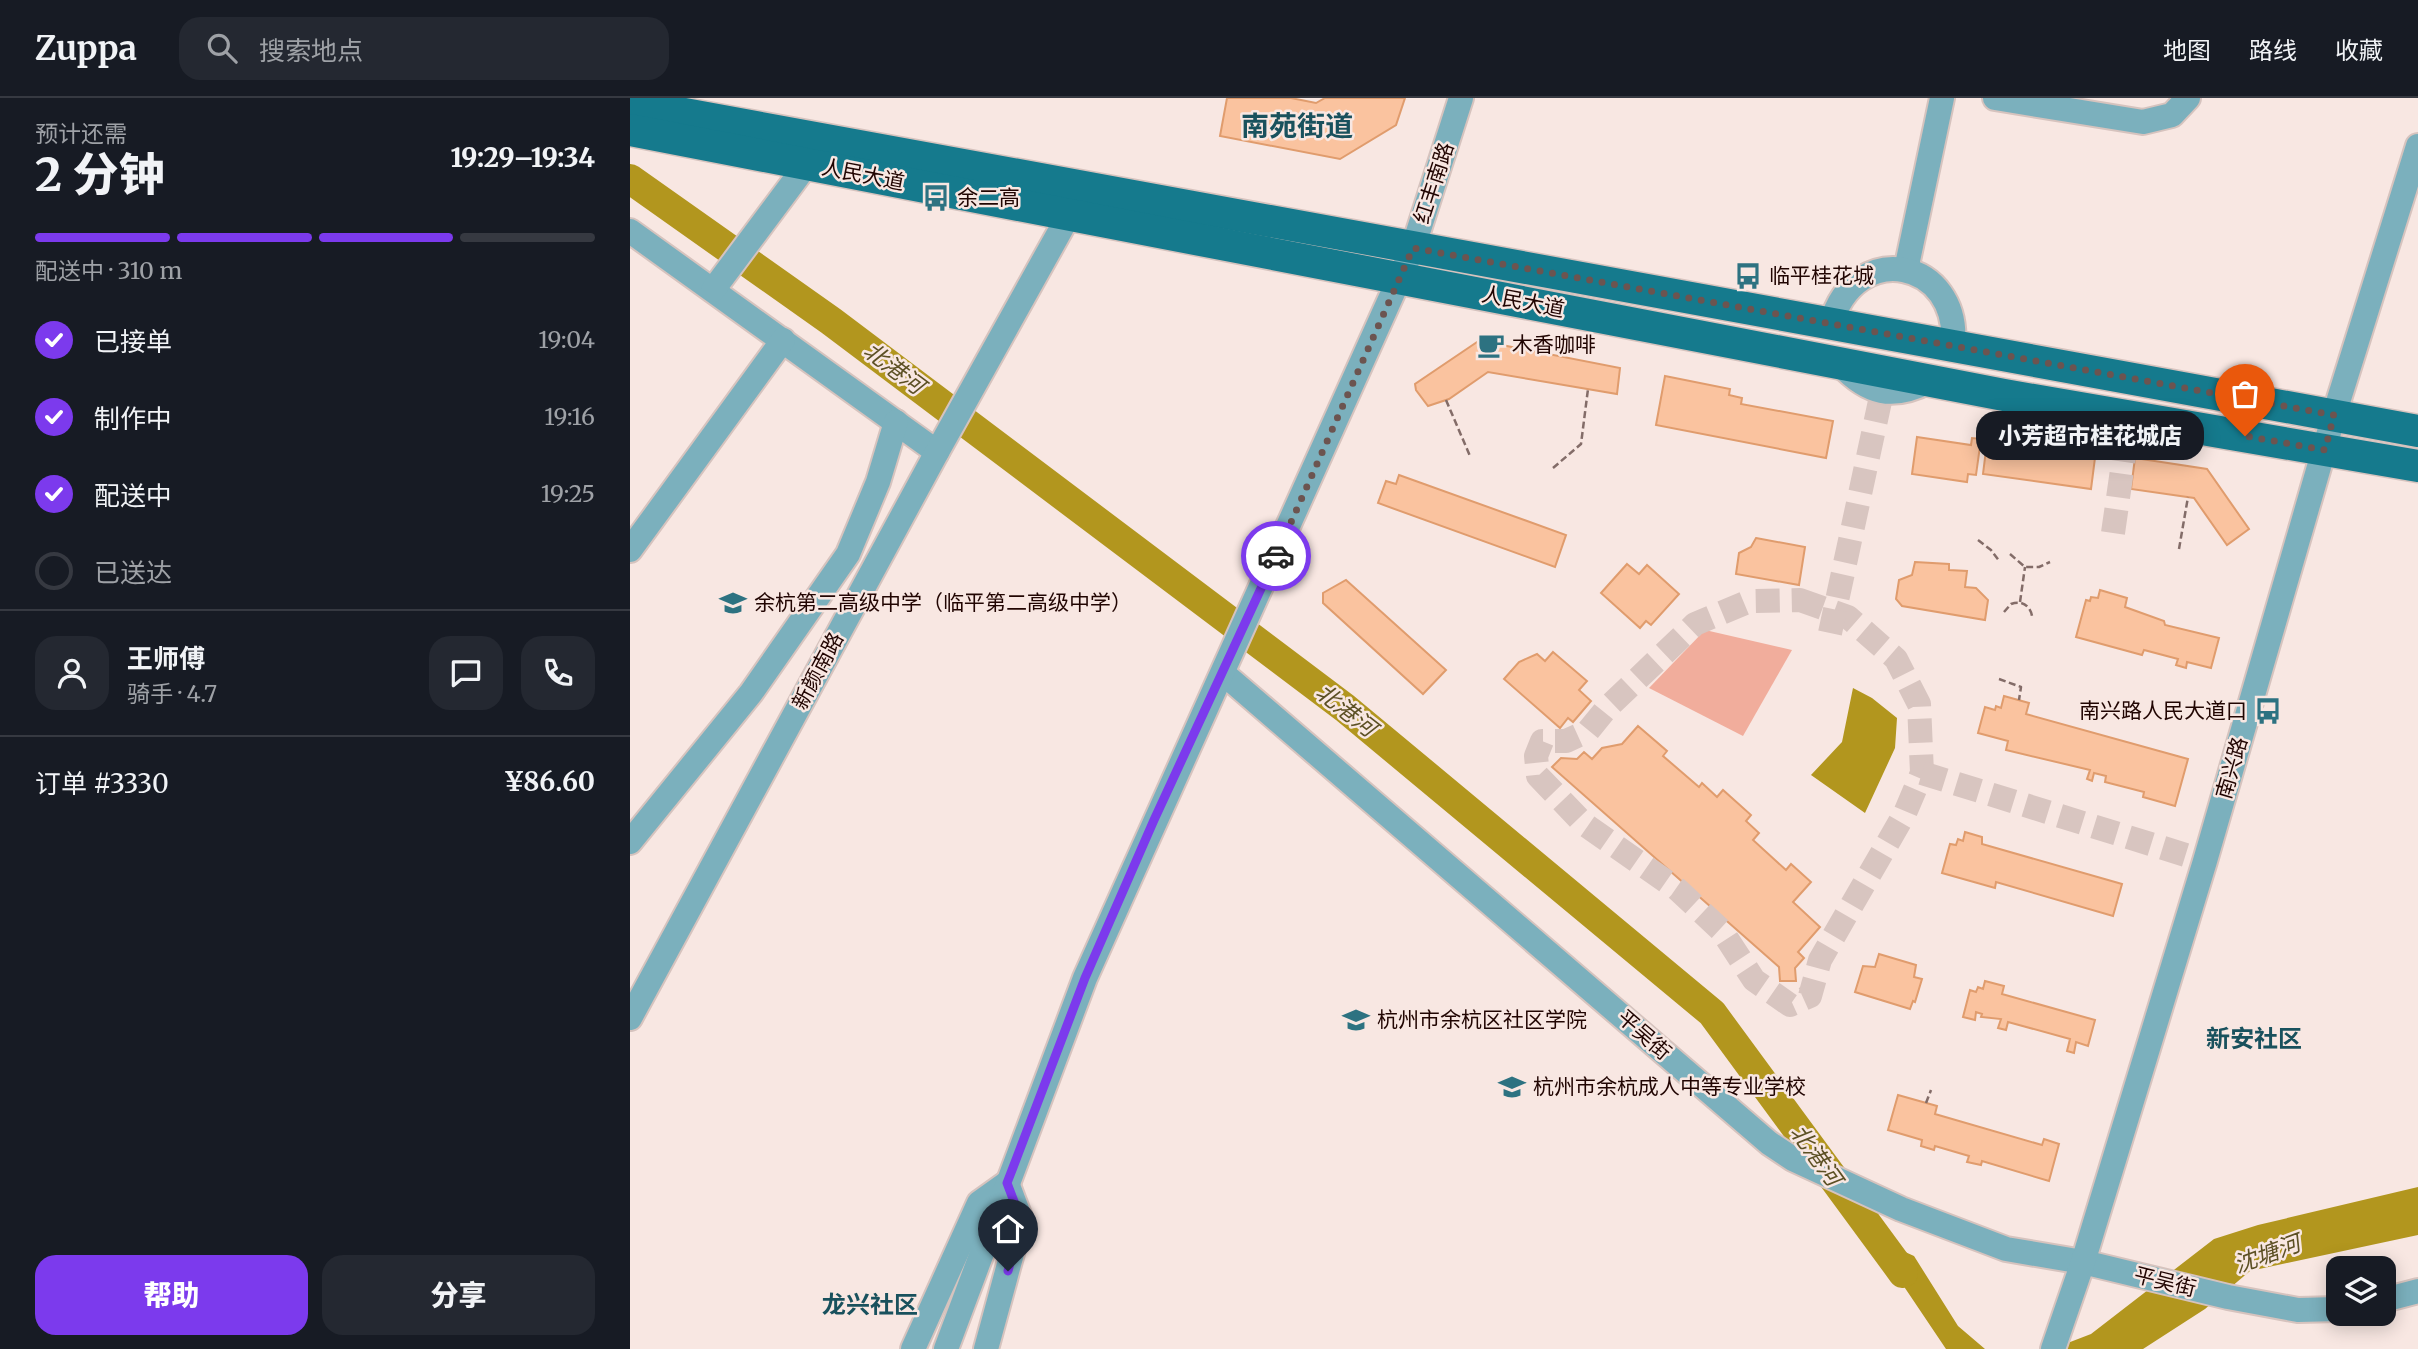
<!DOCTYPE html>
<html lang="zh">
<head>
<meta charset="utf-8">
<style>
	body { margin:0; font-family:Merriweather,"Noto Sans SC",serif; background:#242831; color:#f1f3f6; height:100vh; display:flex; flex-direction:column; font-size:26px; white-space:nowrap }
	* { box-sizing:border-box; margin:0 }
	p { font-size:23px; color:#9ea1a6 }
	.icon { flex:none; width:38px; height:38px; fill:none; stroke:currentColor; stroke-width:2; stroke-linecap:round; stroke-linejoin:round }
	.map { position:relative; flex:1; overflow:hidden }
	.panel { display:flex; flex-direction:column; background:#171b24; width:630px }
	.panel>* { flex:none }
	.tools { position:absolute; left:1696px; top:1158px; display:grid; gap:14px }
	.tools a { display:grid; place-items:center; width:70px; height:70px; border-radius:14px; background:#171b24; box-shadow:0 4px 18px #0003; font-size:35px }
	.pin { position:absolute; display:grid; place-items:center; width:60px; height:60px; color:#fff; margin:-72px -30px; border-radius:50% 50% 50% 0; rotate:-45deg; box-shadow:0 0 7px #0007 }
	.pin .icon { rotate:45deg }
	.courier { position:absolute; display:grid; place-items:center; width:70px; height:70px; margin:-35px; border:5px solid #7c3aed; border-radius:50%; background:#fff; color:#222; box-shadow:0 2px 9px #0007 }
	.bubble { position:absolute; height:49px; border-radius:21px; background:#171b24; box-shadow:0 4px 18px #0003; font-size:23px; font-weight:800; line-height:49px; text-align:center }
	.head em { font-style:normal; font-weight:800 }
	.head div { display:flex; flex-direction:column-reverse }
	.head { display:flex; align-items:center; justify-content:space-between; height:119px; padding:0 35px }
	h1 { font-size:46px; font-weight:800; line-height:52px }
	.bar { display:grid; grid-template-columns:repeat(4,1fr); gap:10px 7px; align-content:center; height:84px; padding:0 35px }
	.bar i { height:9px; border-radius:5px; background:#363941 }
	.bar .on { background:#7c3aed }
	.bar p { grid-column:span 4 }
	.line { display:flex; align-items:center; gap:18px; padding:0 35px; border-top:2px solid #363941 }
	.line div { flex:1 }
	.round { display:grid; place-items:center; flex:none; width:74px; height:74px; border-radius:21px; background:#242831 }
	ol { padding:0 35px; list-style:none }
	li { display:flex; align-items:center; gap:21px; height:77px }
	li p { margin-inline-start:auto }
	li .icon { padding:7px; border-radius:50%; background:#7c3aed; color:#fff; stroke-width:4 }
	li:last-child { color:#9ea1a6 }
	li i { width:38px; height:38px; border:4px solid #363941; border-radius:50% }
	.primary-button { display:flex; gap:14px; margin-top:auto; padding:14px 35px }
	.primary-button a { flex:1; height:80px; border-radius:21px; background:#7c3aed; color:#fff; font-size:28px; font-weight:800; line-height:80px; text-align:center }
	.primary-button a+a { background:#242831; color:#f1f3f6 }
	header { display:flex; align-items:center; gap:42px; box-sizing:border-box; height:98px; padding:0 35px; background:#171b24; border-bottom:2px solid #363941 }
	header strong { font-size:33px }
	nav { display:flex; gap:38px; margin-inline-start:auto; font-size:24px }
	.search { width:490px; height:63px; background:#242831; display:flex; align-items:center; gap:18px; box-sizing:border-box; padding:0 24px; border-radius:21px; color:#9ea1a6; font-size:26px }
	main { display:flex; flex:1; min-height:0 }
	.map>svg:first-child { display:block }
	.green { fill:#f1ad9c }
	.water { fill:#b2961e }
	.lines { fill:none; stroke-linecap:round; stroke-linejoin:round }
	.river { stroke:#b2961e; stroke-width:30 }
	.building { fill:#fac39f; stroke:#e09c6d; stroke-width:2 }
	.minor-tunnel { stroke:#d8c5c0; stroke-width:24; stroke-dasharray:24 12; stroke-linecap:butt }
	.minor-casing { stroke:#d6c3be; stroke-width:28 }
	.major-casing { stroke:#d6c3be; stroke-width:35 }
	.path { stroke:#836c68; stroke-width:2.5; stroke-dasharray:7 3.5; stroke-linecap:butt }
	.minor { stroke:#7bb0bd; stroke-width:24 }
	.major { stroke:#157a8d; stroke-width:32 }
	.done { stroke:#6c5450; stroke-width:7; stroke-dasharray:0 12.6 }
	.route { stroke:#7c3aed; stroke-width:9 }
	.labels { text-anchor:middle; stroke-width:5; stroke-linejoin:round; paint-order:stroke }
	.street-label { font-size:21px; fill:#210502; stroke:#f8e7e2 }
	.poi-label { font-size:21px; fill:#210502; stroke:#f8e7e2; text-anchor:start }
	.water-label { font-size:23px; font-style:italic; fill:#5c5024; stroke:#f8e7e2 }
	.quarter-label { font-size:24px; font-weight:bold; fill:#19515d; stroke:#f8e7e2 }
	.district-label { font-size:28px; font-weight:bold; fill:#19515d; stroke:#f8e7e2 }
</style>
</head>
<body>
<header>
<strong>Zuppa</strong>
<div class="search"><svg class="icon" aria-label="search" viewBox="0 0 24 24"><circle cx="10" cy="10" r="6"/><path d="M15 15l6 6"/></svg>搜索地点</div>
<nav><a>地图</a><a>路线</a><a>收藏</a></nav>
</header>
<main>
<section class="panel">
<div class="head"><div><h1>2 分钟</h1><p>预计还需</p></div><em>19:29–19:34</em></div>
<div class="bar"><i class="on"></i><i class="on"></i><i class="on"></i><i></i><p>配送中 · 310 m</p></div>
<ol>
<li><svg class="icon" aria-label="check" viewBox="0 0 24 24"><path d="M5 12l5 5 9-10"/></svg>已接单<p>19:04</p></li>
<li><svg class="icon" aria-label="check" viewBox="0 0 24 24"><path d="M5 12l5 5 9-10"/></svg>制作中<p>19:16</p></li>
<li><svg class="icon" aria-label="check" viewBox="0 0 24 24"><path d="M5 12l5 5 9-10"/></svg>配送中<p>19:25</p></li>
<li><i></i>已送达</li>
</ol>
<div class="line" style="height:126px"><a class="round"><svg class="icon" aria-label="person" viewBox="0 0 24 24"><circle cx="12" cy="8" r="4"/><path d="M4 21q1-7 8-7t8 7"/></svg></a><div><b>王师傅</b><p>骑手 · 4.7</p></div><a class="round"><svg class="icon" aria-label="chat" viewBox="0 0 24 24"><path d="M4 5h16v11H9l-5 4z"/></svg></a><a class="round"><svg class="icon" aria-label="phone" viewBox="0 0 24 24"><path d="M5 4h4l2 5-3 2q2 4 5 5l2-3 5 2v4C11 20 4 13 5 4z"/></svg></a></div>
<div class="line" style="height:91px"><div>订单 #3330</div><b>¥86.60</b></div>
<div class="primary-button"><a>帮助</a><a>分享</a></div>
</section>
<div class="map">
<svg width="1788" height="1251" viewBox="0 0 1788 1251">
	<rect width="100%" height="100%" fill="#f8e7e2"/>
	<!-- green -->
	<path class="green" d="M1075,532l87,20 -49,86 -94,-48z"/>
	<!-- water -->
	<g class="water">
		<path d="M1223,590l19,10 25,20 -2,30 -30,65 -54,-38 31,-33z"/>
		<path d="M1788,1089v48l-168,36 -45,38 -62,40h-91l39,-15 123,-95 44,-14z"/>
		<path d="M1240,1138l44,20 44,70 27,23h-39z"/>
	</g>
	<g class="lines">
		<!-- river -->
		<path class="river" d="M0,81l201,142 514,387 367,305 191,260"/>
	</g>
	<!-- building -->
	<g class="building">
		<path d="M597,0h64l25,5 9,-5h80l-9,27 -56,34 -120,-23z"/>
		<path d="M853,240l17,2 2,5 118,23 -3,26 -129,-22 -39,27 -21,7 -12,-16 -1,-6z"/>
		<path d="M1035,278l65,13 -1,6 13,3 -1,6 92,17 -7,37 -170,-33z"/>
		<path d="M1287,339l54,8 1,-7 9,1 -5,36 -8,-1 -1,8 -55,-8z"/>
		<path d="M1389,340l77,12 -5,39 -108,-15 4,-32 31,4z"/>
		<path d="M1505,360l72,11 42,60 -22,16 -33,-47 -63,-9z"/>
		<path d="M769,377l167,60 -11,32 -177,-64 8,-22 10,3z"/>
		<path d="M1126,440l49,9 -6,38 -63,-11 3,-21 12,-6z"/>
		<path d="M1285,464l34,2v6l18,1 -2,16 11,1 12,12 -3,20 -83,-14 -6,-7 3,-19 13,-5z"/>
		<path d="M997,466l12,10 8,-9 32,29 -28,31 -5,-4 -6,7 -39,-35z"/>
		<path d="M716,482l100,90 -23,24 -100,-91v-10z"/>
		<path d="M1470,492l27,8 -2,9 39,14 1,4 54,13 -8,30 -24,-6 -1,6 -10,-3 2,-6 -34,-9 -2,5 -66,-18 10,-37 4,1 1,-4 7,1z"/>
		<path d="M923,554l34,29 -8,9 12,11 -18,21 -5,-4 -8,10 -56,-49 15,-17 18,-8 8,7z"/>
		<path d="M1374,598l25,7 -3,11 162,45 -13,47 -32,-9 1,-5 -39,-10 1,-6 -12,-3 -2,8 -5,-2 3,-9 -84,-20 2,-9 -30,-8 7,-26 10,3 1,-4 5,2z"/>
		<path d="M1008,628l29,25 -4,5 36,31 3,-4 15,14 6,-7 28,25 -5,6 13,12 -6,7 33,30 5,-6 20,18 -18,20 27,25 -22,25 6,6 -9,10 1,13h-16l-1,-14 -227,-200 9,-9 16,1 7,-7 8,7 10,-11 20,-4z"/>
		<path d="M1335,734l17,5v7l140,40 -9,32 -117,-34 -1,6 -53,-15 8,-29 6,1 2,-6 5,2z"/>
		<path d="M1249,856l37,11 -2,12 8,2 -7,23 -2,-1 -3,8 -55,-17 8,-26 12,1z"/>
		<path d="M1355,883l19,5 -2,8 93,26 -7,26 -12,-4 -2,11 -7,-2 3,-12 -62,-17 -2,8 -8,-2 3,-9 -20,-2 1,-3 -6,-2 -1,8 -12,-3 7,-27 6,2 2,-5 5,2z"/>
		<path d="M1268,997l39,11 -2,8 107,31 2,-6 15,5 -10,37 -67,-20 -1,4 -14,-3 2,-6 -34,-10 -1,4 -13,-4 1,-6 -34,-10z"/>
	</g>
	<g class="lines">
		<!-- minor-tunnel -->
		<g class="minor-tunnel">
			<path d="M1483,435l11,-77"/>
			<path d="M1170,502l48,17 48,42 23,45 3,69 -17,40 -85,147 -10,36 -20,9 -36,-25 -32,-49 -45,-42 -93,-65 -46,-48 -2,-20 6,-15h24l22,-10 18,-22 89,-85 55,-23z"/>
			<path d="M1200,535l52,-241"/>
			<path d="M1292,675l283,88"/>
		</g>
		<defs>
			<g id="minor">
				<path d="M1365,0l148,24 29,-7 16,-17"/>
				<path d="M0,133l307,221"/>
				<path d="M1276,172l36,-172"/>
				<path d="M83,192l94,-126"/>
				<path d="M1201,226c24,-86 130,-65 122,22"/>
				<path d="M1210,266c28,30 53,36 89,17"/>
				<path d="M0,452l153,-210"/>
				<path d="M594,576l545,469 24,16 108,50 105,40 77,13 145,35 70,13 40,-1"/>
				<path d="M0,744l121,-149 97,-139 30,-72 18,-60"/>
				<path d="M0,920l307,-566 132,-237"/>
				<path d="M1754,1202l34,-9"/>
				<path d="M283,1251l66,-146 28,-20 14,37 -35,129"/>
				<path d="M316,1251l139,-371 328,-730 48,-150"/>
				<path d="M1423,1251l30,-87 122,-401 129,-446 84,-269"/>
			</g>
			<g id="major">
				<path d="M0,6l1788,327"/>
				<path d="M0,32l1374,265 414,71"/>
			</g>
		</defs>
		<!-- minor casing -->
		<use href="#minor" class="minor-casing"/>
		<!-- major casing -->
		<use href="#major" class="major-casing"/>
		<!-- path -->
		<g class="path">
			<path d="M816,302l24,56"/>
			<path d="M923,370l28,-24 7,-55"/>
			<path d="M1348,442l13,10 9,12"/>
			<path d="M1549,451l9,-52"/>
			<path d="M1380,456l15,13h14l11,-5"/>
			<path d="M1390,504l5,-35"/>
			<path d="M1374,514l7,-8c10,-4 19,1 21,12"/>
			<path d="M1369,581l22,8 -2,13"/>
			<path d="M1296,1005l5,-13"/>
		</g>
		<!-- minor -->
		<use href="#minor" class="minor"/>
		<!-- major -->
		<use href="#major" class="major"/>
	</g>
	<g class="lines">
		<!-- done -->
		<path class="done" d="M646,458l137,-308 921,167 -9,35 -80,-14"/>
		<!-- route -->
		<path class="route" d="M378,1173l13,-51 -14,-37 10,-26 68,-179 69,-158 122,-264"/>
	</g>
	<!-- icons -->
	<defs>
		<symbol id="bus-bare" viewBox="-9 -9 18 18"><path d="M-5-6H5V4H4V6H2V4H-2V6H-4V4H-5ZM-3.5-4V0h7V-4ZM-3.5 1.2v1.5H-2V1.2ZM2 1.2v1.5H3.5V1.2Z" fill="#2d7281" stroke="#f8e7e2" stroke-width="2.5" paint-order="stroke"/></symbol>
		<symbol id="cafe-bare" viewBox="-9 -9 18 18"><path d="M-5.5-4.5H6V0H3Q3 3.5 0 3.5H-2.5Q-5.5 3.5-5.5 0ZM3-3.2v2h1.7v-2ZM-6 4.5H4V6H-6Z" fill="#2d7281" stroke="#f8e7e2" stroke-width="2.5" paint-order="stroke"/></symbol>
		<symbol id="school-bare" viewBox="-9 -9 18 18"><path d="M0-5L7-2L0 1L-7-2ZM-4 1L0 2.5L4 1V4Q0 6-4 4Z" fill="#2d7281" stroke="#f8e7e2" stroke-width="2.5" paint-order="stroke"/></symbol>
	</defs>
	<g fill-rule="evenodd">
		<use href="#bus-bare" x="287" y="81" width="38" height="38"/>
		<use href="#bus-bare" x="1099" y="159" width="38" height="38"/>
		<use href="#cafe-bare" x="842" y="228" width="38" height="38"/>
		<use href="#school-bare" x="84" y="486" width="38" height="38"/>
		<use href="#bus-bare" x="1619" y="594" width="38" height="38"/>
		<use href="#school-bare" x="707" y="903" width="38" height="38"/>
		<use href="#school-bare" x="863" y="970" width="38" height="38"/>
	</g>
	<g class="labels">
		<!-- street labels -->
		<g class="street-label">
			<text transform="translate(233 77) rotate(11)" y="7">人民大道</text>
			<text transform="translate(804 85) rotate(-72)" y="7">红丰南路</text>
			<text transform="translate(893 204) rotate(11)" y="7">人民大道</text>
			<text transform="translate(188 573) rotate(-62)" y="7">新颜南路</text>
			<text transform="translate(1602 670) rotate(-74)" y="7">南兴路</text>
			<text transform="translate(1014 937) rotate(41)" y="7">平吴街</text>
			<text transform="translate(1535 1184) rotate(14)" y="7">平吴街</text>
		</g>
		<!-- poi labels -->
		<g class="poi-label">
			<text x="327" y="107">余二高</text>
			<text x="1139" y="185">临平桂花城</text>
			<text x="882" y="254">木香咖啡</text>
			<text x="124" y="512">余杭第二高级中学（临平第二高级中学）</text>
			<text x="1617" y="620" text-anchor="end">南兴路人民大道口</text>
			<text x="747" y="929">杭州市余杭区社区学院</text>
			<text x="903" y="996">杭州市余杭成人中等专业学校</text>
		</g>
		<!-- water labels -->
		<g class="water-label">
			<text transform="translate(264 270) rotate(37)" y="8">北港河</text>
			<text transform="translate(716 612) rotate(38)" y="8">北港河</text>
			<text transform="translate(1186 1057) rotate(54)" y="8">北港河</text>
			<text transform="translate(1637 1156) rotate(-20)" y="8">沈塘河</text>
		</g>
		<!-- quarter labels -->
		<g class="quarter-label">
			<text x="1624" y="949">新安社区</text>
			<text x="240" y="1215">龙兴社区</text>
		</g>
		<!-- district labels -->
		<g class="district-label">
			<text x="667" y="38">南苑街道</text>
		</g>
	</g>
</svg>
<div class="tools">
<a><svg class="icon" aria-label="layers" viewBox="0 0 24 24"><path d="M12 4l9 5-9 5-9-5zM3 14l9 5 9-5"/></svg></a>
</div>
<div class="pin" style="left:1615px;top:338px;background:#ea580c"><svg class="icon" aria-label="bag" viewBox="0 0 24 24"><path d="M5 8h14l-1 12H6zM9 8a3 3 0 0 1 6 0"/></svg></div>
<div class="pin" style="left:378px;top:1173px;background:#1f2937"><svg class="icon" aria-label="home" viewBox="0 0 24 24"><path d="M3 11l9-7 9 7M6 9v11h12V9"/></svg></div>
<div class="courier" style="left:646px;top:458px"><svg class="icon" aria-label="car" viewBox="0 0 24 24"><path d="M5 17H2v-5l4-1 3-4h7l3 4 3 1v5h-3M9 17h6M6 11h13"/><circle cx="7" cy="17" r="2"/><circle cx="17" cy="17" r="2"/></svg></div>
<div class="bubble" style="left:1346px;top:313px;width:228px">小芳超市桂花城店</div>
</div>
</main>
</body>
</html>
